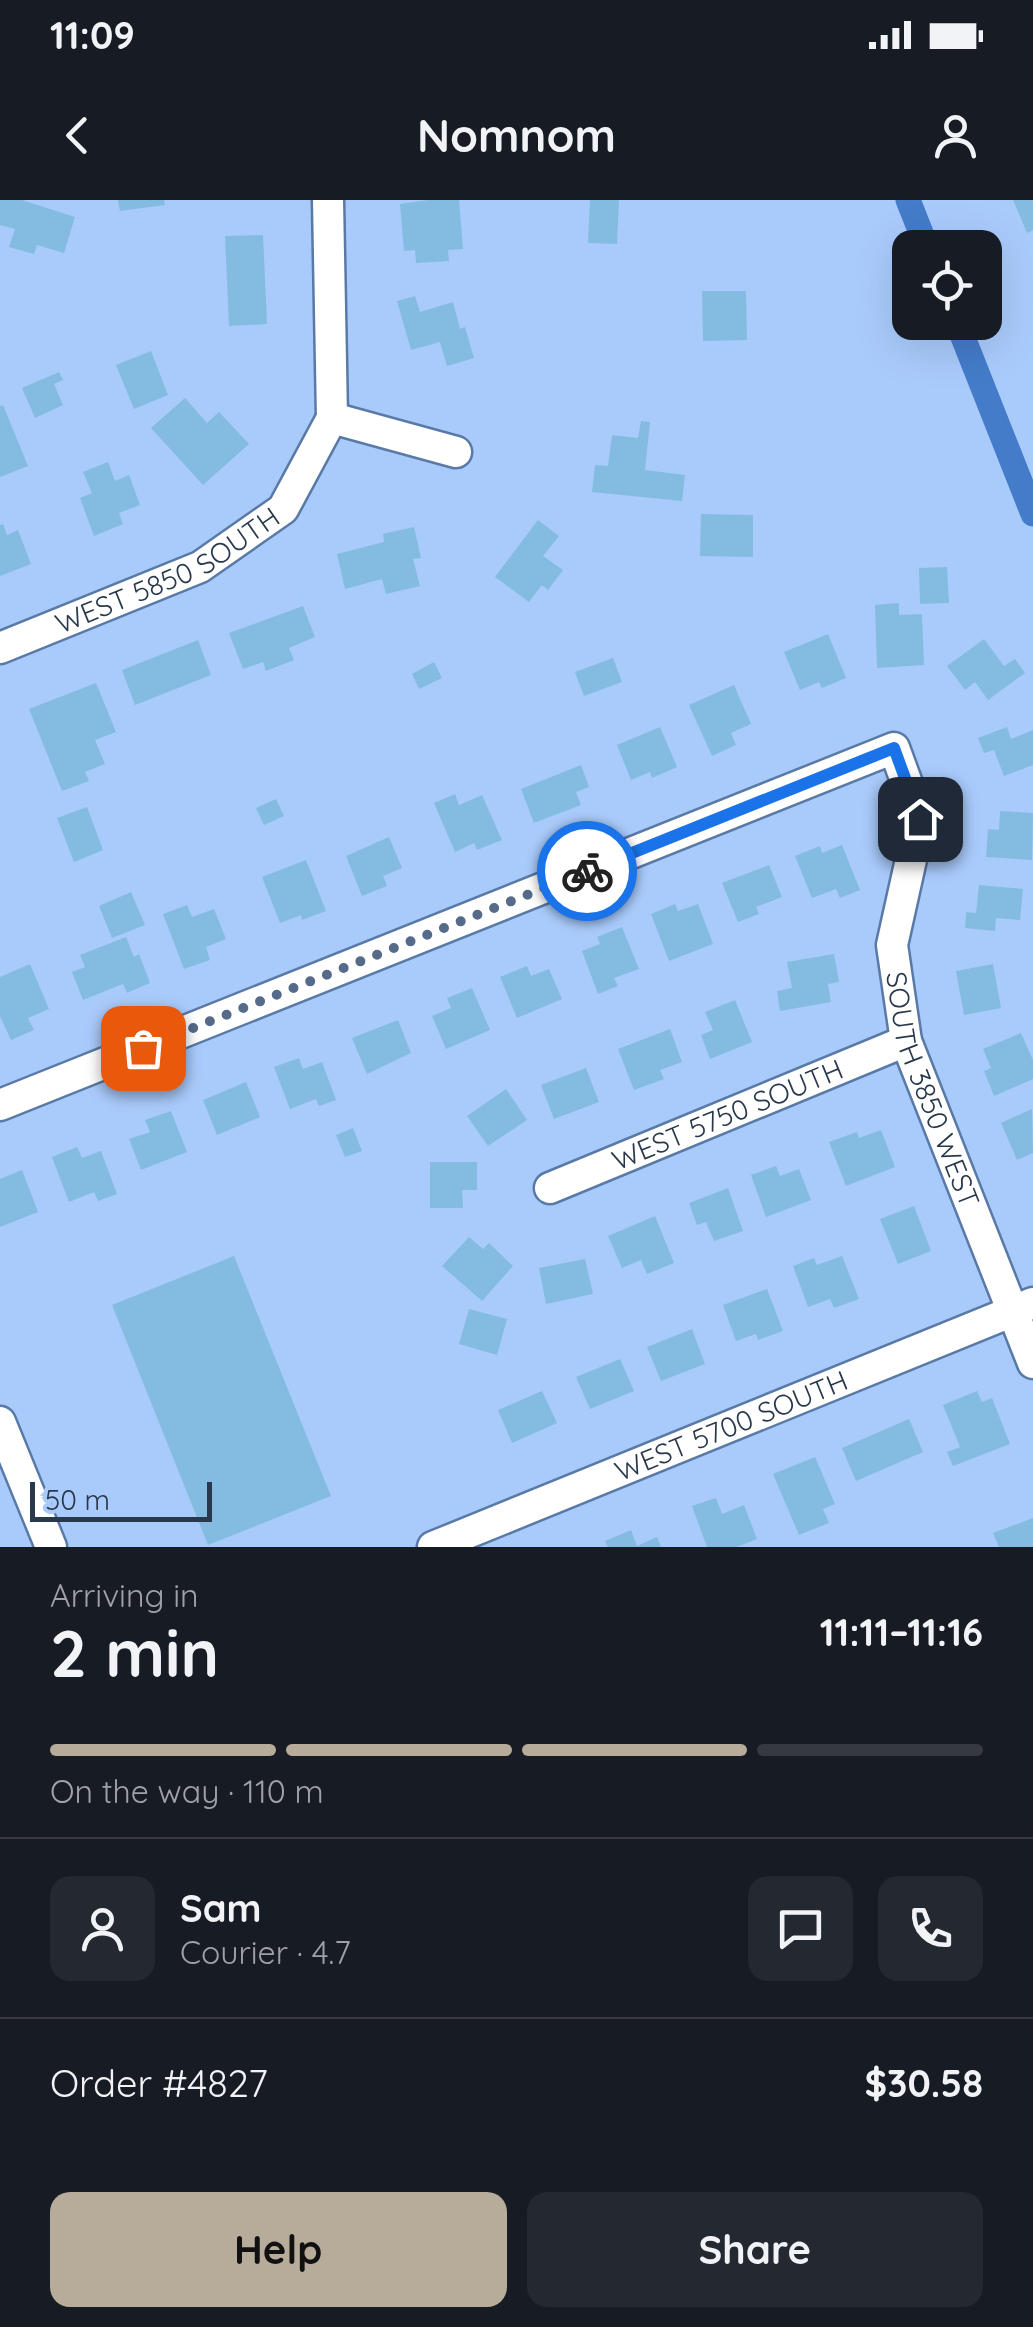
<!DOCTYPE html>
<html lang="en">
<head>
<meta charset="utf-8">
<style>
	body { margin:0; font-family:Quicksand,sans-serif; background:#242831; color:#f1f3f6; height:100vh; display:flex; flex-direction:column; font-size:38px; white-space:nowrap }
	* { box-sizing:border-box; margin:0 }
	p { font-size:32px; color:#9ea1a6 }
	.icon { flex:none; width:55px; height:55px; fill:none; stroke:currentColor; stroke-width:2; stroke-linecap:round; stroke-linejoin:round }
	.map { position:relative; height:1347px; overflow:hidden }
	.panel { display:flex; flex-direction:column; background:#171b24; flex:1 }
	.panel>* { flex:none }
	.fabs { position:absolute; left:892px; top:30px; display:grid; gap:20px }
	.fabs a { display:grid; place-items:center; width:110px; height:110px; border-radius:20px; background:#171b24; box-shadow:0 10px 40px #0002; font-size:50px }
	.scale { position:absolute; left:30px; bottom:25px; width:182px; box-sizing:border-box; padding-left:10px; border:5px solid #2a384c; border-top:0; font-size:28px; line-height:35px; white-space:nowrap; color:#2a384c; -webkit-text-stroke:8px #a9cbfc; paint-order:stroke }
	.pin { position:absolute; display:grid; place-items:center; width:85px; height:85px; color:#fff; margin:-42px; border-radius:20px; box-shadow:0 5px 15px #0006 }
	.courier { position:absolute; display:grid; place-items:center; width:100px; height:100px; margin:-50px; border:8px solid #1a73e8; border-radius:50%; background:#fff; color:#222; box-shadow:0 2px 12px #0007 }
	.head em { font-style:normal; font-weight:700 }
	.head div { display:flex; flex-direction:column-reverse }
	.head { display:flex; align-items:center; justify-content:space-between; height:170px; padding:0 50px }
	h1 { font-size:65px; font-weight:700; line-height:75px }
	.bar { display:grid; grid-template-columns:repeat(4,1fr); gap:15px 10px; align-content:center; height:120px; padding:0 50px }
	.bar i { height:12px; border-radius:8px; background:#363941 }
	.bar .selected { background:#b7ab99 }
	.bar p { grid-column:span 4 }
	.line { display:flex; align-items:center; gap:25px; padding:0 50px; border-top:2px solid #363941 }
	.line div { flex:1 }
	.round { display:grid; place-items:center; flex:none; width:105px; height:105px; border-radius:20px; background:#242831 }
	.primary-button { display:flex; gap:20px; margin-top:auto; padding:20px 50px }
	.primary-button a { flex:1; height:115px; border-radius:20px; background:#b7ab99; color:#111; font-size:40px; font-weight:700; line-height:115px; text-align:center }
	.primary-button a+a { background:#242831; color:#f1f3f6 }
	.status { display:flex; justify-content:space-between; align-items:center; height:70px; padding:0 50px; background:#171b24; direction:ltr }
	.status svg { height:28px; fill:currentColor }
	header { display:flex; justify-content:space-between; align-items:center; height:130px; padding:0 50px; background:#171b24; font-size:45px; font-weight:700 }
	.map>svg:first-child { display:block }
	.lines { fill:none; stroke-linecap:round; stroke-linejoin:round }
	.canal { stroke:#447cca; stroke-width:25 }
	.building { fill:#83bce0 }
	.minor-casing { stroke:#5979a6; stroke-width:35 }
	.minor { stroke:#fff; stroke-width:30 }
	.done { stroke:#566b8a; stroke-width:10; stroke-dasharray:0 18 }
	.route { stroke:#1a73e8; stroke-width:12 }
	.labels { text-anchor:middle; stroke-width:10; stroke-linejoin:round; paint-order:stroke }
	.street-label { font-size:28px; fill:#2a384c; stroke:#a9cbfc }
</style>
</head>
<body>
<div class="status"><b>11:09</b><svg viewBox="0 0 49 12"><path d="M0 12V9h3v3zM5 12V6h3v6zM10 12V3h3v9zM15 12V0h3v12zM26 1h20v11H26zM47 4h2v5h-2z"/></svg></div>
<header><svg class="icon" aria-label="back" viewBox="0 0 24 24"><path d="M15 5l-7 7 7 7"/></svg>Nomnom<svg class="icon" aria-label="person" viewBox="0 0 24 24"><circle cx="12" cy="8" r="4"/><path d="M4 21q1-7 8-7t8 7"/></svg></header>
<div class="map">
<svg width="1033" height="1347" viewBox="0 0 1033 1347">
	<rect width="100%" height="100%" fill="#a9cbfc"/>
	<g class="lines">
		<!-- canal -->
		<g class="canal">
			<path d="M908,0l19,48"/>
			<path d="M957,122l76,192"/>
		</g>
	</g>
	<!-- building -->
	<g class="building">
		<path d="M0,0h22l53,17 -11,36 -27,-8 -3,9 -25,-7 6,-18 -15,-4z"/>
		<path d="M118,0h46l1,5 -45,6z"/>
		<path d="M428,0h31l4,49 -15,1 1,11 -33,2 -1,-13 -11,1 -4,-47z"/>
		<path d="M590,0h29l-2,44 -29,-1z"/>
		<path d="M1013,0h20v30l-6,3z"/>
		<path d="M263,35l4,89 -38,2 -4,-90z"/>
		<path d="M702,91h44l1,49 -44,1z"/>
		<path d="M415,96l5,16 33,-10 7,27 5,-2 9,31 -27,8 -7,-24 -29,8 -14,-49z"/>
		<path d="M151,151l17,44 -34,14 -18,-44z"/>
		<path d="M59,172l4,8 -9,4 9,21 -28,13 -13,-30z"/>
		<path d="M185,198l22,25 12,-11 30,32 -46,41 -52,-57z"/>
		<path d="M3,205l25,61 -28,11v-71z"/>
		<path d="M641,221l9,1 -5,48 40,5 -3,26 -90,-9 3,-27 13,1 4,-31 26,3z"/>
		<path d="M108,262l7,19 14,-6 11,30 -21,8 4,11 -29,12 -14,-38 12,-5 -9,-21z"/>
		<path d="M701,314l52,1v42l-53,-1z"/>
		<path d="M538,320l21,16 -16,20 20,14 -15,20 -6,-5 -13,17 -34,-25z"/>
		<path d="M3,324l4,11 11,-5 13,34 -31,12v-51z"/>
		<path d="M414,327l7,31 -8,1 7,27 -34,8 -4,-15 -37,10 -8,-35 47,-12 -1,-8z"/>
		<path d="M947,367l2,36 -29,1 -1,-36z"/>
		<path d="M899,403v12l23,-1 2,51 -47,3 -2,-63z"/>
		<path d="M303,406l12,31 -26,11 5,12 -28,11 -3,-9 -20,7 -14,-36z"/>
		<path d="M828,434l18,44 -24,10 -3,-6 -19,8 -16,-38z"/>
		<path d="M984,439l20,27 11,-7 10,14 -37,27 -13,-18 -10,8 -18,-24z"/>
		<path d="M198,440l13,35 -76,30 -13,-35z"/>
		<path d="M613,458l9,24 -38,14 -9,-24z"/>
		<path d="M434,462l8,16 -23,11 -7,-15z"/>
		<path d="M96,483l20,49 -21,8 10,24 -20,8 4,9 -27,10 -33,-82z"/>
		<path d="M734,485l17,39 -20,9 5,12 -24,11 -23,-51z"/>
		<path d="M660,527l17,40 -25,11 -2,-6 -19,8 -14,-35z"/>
		<path d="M1007,527l4,12 22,-9v35l-29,11 -10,-26 -10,3 -6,-15z"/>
		<path d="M581,565l8,22 -13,5 5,13 -47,18 -13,-34z"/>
		<path d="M455,594l4,11 23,-10 20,45 -25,10 -3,-7 -19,9 -21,-49z"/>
		<path d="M276,599l8,17 -20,9 -8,-17z"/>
		<path d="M87,607l16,43 -29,12 -17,-44z"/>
		<path d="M1000,611l33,2 -1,47 -46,-3 2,-28 11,1z"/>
		<path d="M389,637l13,31 -19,8 4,10 -25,10 -16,-40z"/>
		<path d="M842,645l18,45 -20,8 -4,-9 -24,9 -17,-42 25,-10 2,7z"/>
		<path d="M306,660l20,51 -24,9 -1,-5 -21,8 -18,-46z"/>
		<path d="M769,665l13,32 -26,10 3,7 -21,8 -16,-39z"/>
		<path d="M979,685l44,4 -3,31 -24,-2 -1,13 -30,-3 1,-16 10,1z"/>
		<path d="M131,692l14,33 -33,13 -13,-32z"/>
		<path d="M675,704l3,7 20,-7 15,40 -44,17 -18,-47z"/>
		<path d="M187,705l5,12 22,-8 12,30 -20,8 4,13 -26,9 -21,-55z"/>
		<path d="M622,727l17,42 -25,9 4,8 -20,8 -16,-43 18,-7 -3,-7z"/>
		<path d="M126,737l8,20 5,-3 11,29 -23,10 -4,-9 -40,16 -11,-28 13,-5 -5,-12z"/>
		<path d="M834,754l5,28 -11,2 3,18 -51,9 -3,-20 15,-3 -5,-26z"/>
		<path d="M30,764l19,45 -21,9 6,12 -23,10 -11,-24v-39z"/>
		<path d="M993,764l8,44 -37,7 -8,-44z"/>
		<path d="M527,766l4,10 18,-7 13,30 -45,19 -17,-41z"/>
		<path d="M472,788l18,42 -44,19 -14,-33 19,-8 -4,-10z"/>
		<path d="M735,800l17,42 -42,17 -9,-24 12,-5 -8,-18z"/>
		<path d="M398,820l13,33 -44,21 -15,-36z"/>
		<path d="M670,829l12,33 -22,8 4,9 -30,11 -16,-41z"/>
		<path d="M1021,833l12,27v19l-39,17 -10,-25 7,-3 -8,-19z"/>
		<path d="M299,858l4,11 19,-7 14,38 -17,6 -3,-7 -26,10 -16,-42z"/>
		<path d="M586,868l13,34 -45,17 -13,-34z"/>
		<path d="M246,882l14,35 -43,18 -14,-35z"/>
		<path d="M506,889l21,31 -39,26 -21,-30z"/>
		<path d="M1032,909l1,44 -16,7 -16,-37z"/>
		<path d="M171,911l16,41 -46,18 -12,-31 21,-7 -5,-12z"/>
		<path d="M353,928l9,23 -17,6 -9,-22z"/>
		<path d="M881,930l14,37 -49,19 -17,-44 28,-10 2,6z"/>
		<path d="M77,947l5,11 19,-7 16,43 -19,7 -4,-9 -25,10 -17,-45z"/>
		<path d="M430,962h47v28h-15l1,18h-33z"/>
		<path d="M776,966l4,10 19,-7 12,31 -45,17 -15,-42z"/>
		<path d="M22,970l16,42 -38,15v-48z"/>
		<path d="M728,988l15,43 -29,10 -8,-19 -9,3 -8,-22z"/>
		<path d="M914,1006l17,45 -33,13 -18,-45z"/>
		<path d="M655,1016l19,47 -27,11 -6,-14 -19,8 -14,-32z"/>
		<path d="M469,1037l14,12 6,-6 24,23 -31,35 -40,-35z"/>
		<path d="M234,1056l97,240 -123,49 -96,-240z"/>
		<path d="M842,1056l17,43 -25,9 -4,-9 -22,8 -15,-41 21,-8 3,7z"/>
		<path d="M585,1059l8,35 -47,10 -7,-36z"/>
		<path d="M767,1089l16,42 -25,9 -2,-6 -20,7 -13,-36z"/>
		<path d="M469,1109l38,10 -10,36 -38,-11z"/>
		<path d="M692,1129l13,35 -44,17 -14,-34z"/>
		<path d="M620,1159l14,32 -44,18 -14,-32z"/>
		<path d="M542,1191l15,32 -45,20 -14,-33z"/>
		<path d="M977,1191l5,11 10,-4 18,46 -57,22 -6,-14 13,-5 -17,-42z"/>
		<path d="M909,1219l14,33 -67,29 -14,-33z"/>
		<path d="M815,1257l20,47 -12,5 6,14 -30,12 -26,-61z"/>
		<path d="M716,1298l6,16 22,-9 13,34 -20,8h-30l-15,-41z"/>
		<path d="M1033,1318v29h-34l-6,-14z"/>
		<path d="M631,1330l6,16 20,-9 4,10h-53l-3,-6z"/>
	</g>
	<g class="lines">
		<defs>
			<g id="minor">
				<path d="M328,0l4,218"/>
				<path id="s1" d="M0,448l200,-81 83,-58 49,-91 124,34"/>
				<path id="s2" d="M0,905l894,-357 26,71 -28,126 14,96 127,322"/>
				<path id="s3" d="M550,988l356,-147"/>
				<path d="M0,1222l51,125"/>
				<path id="s4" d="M433,1347l600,-244"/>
			</g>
		</defs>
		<!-- minor casing -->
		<use href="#minor" class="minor-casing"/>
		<!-- minor -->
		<use href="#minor" class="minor"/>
	</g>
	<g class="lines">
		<!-- done -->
		<path class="done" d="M143,848l444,-177"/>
		<!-- route -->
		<path class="route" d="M587,671l307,-123 26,71"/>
	</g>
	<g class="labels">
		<!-- street labels -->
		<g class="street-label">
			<text dy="10" stroke="none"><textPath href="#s1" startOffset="185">WEST 5850 SOUTH</textPath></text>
			<text dy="10" stroke="none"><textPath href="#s2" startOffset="1318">SOUTH 3850 WEST</textPath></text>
			<text dy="10" stroke="none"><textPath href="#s3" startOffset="192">WEST 5750 SOUTH</textPath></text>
			<text dy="10" stroke="none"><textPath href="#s4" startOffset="322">WEST 5700 SOUTH</textPath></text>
		</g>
	</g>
</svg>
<div class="fabs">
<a><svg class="icon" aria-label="locate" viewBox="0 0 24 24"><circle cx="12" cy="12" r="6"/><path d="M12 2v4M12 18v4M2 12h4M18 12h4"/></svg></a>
</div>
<div class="scale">50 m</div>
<div class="pin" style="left:143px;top:848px;background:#ea580c"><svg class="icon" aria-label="bag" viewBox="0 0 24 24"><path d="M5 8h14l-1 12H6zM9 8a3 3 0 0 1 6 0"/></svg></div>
<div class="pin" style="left:920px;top:619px;background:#1f2937"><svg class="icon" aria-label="home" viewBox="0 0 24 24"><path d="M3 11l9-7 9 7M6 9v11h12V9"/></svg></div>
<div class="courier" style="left:587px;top:671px"><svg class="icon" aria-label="bike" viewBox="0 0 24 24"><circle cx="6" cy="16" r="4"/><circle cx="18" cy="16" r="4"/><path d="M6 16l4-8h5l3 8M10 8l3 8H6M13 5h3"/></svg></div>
</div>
<section class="panel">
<div class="head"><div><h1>2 min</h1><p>Arriving in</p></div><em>11:11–11:16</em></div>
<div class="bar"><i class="selected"></i><i class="selected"></i><i class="selected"></i><i></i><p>On the way · 110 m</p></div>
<div class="line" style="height:180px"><a class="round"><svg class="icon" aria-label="person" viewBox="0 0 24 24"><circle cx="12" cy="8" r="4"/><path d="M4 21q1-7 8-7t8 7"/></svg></a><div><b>Sam</b><p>Courier · 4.7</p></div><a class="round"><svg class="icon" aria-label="chat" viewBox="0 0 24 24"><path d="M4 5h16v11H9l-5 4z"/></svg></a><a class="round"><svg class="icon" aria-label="phone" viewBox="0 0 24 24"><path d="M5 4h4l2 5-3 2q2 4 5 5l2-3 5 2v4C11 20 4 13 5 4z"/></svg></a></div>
<div class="line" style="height:130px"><div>Order #4827</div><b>$30.58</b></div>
<div class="primary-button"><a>Help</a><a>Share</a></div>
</section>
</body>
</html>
